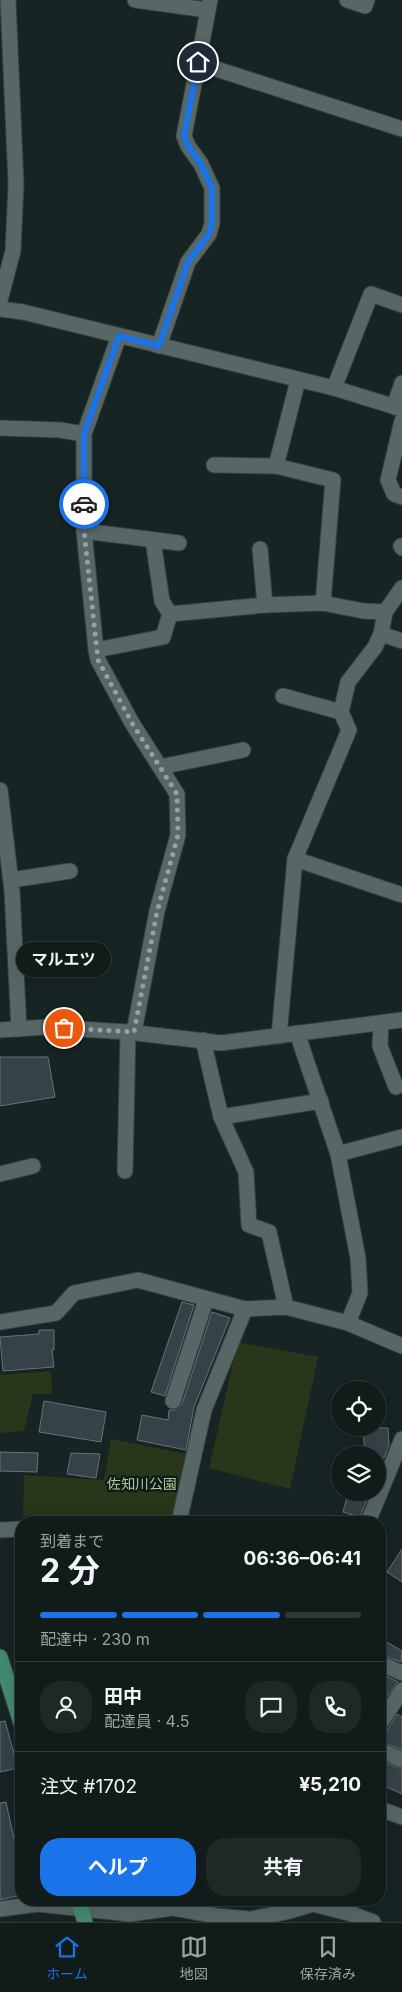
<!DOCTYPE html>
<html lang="ja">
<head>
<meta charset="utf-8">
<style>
	body { margin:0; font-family:Inter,"Noto Sans JP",sans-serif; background:#1e2827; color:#f1f3f6; height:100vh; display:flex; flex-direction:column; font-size:19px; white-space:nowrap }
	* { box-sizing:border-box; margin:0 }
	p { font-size:16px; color:#9ca1a2 }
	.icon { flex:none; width:28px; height:28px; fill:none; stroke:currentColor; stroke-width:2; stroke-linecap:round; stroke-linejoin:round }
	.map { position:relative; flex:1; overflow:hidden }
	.panel { position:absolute; left:15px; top:1516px; width:371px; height:390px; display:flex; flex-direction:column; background:#101b1a; border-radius:20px; box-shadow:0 5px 20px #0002,0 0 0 1px #303939 }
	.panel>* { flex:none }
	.buttons { position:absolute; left:331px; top:1381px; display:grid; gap:10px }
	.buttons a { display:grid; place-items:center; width:55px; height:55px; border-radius:50%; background:#101b1a; box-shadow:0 5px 20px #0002,0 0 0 1px #303939; font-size:25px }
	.pin { position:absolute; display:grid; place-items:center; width:42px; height:42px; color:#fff; margin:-21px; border:2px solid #fff; border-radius:50%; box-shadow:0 1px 5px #0007 }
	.courier { position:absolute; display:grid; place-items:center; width:50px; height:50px; margin:-25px; border:4px solid #1a73e8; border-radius:50%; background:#fff; color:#222; box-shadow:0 1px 6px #0007 }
	.bubble { position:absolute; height:35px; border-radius:18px; background:#101b1a; box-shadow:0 5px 20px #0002,0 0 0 1px #303939; font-size:16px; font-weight:700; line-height:35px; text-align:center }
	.overview em { font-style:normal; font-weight:700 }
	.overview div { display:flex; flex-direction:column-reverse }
	.overview { display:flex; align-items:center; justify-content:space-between; height:85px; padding:0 25px }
	h1 { font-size:32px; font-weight:700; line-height:38px }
	.bar { display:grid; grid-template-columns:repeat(4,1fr); gap:8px 5px; align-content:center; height:60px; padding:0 25px }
	.bar i { height:6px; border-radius:4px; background:#303939 }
	.bar .selected { background:#1a73e8 }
	.bar p { grid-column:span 4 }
	.line { display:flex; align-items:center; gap:12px; padding:0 25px; border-top:1px solid #303939 }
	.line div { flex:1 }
	.round { display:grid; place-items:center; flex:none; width:52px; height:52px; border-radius:20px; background:#1e2827 }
	.primary-button { display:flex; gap:10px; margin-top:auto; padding:10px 25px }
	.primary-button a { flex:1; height:58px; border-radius:20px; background:#1a73e8; color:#fff; font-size:20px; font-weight:700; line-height:58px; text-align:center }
	.primary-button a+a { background:#1e2827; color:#f1f3f6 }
	.dock { display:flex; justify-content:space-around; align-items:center; height:70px; border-top:1px solid #303939; background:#101b1a; font-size:14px; color:#9ca1a2 }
	.dock a { display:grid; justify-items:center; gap:2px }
	.dock .selected { color:#1a73e8 }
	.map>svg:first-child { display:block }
	.green { fill:#29361a }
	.building { fill:#354348; stroke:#657379 }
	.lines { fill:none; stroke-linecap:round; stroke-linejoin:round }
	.minor-casing { stroke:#364141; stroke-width:17 }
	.major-casing { stroke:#364141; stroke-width:17 }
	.minor { stroke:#576766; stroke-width:15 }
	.major { stroke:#458a6f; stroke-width:15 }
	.done { stroke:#97a1a1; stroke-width:5; stroke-dasharray:0 9 }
	.route { stroke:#1a73e8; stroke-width:6 }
	.labels { text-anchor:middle; stroke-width:4.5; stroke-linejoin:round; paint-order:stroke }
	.park-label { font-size:14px; fill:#aeca92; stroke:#0c1b1a }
</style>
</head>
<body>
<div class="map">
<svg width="402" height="1922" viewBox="0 0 402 1922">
	<rect width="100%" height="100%" fill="#162423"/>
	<!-- green -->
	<g class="green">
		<path d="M238,1342l80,15 -28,132 -81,-21z"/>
		<path d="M51,1371l1,23h-19l-9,37 -24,2v-58z"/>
		<path d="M111,1439l75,15 -15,68h-56l-92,-6 1,-41 80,5z"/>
	</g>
	<!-- building -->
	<g class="building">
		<path d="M0,1057h48l7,40 -55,9z"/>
		<path d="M182,1302l12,3 -29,91 -14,-4z"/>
		<path d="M212,1312l18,6 -36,89 -8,43 -49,-10 5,-25 26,5 1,-10h6l7,-6z"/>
		<path d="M39,1330h15v20h-2l2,17 -51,4 -3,-34 39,-3z"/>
		<path d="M44,1401l62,11 -5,30 -62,-10z"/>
		<path d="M363,1428h25l1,17 -5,13 -19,-3z"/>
		<path d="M0,1452l38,1 -1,19 -37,-1z"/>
		<path d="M71,1453l29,1 -4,24 -29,-4z"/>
		<path d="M348,1493l19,6 -7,18 -17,-5z"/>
		<path d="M402,1549v33l-15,-10z"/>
		<path d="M380,1638l22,13 -1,11 -21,-8z"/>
		<path d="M380,1673l18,9 -11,14 -4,-2 -3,5z"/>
		<path d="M397,1714l5,3v33l-22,-9 1,-8 7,-4z"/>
		<path d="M5,1721l13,47 -18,4v-50z"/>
		<path d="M386,1763l16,6v25l-22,-10v-7z"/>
		<path d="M6,1802l12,55h3v38l-21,5v-97z"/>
	</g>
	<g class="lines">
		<defs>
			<g id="minor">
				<path d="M135,0l72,10"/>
				<path d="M210,0l-12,63 204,66"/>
				<path d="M347,0l18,6 2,-6"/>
				<path d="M0,300l13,-49 3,-67 -8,-184"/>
				<path d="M0,309l23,3 311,76 68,21"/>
				<path d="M119,336l-35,98v97l12,119 2,10 34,63 45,71 1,41 -21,76 -23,121"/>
				<path d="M159,346l29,-84 21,-28 3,-11v-35l-11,-24 -13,-18 -4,-10 14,-73"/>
				<path d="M334,388l37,-94 31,11"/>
				<path d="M394,407l8,-24"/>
				<path d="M402,421l-14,59 6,14 8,3"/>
				<path d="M0,428l60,2 24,4"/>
				<path d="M214,465l62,1 57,14 -10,123"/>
				<path d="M276,466l22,-86"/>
				<path d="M84,531l95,12"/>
				<path d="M401,546l1,2"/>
				<path d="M260,549l5,56"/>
				<path d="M170,614l95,-9 58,-2 40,8 22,1"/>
				<path d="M381,634l21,7"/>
				<path d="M96,650l67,-13 7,-23 -8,-13 -9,-61"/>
				<path d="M283,696l58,16"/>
				<path d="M160,767l83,-17"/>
				<path d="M0,790l12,101 7,138"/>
				<path d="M295,859l107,36"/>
				<path d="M11,880l59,-9"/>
				<path d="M381,1023l-1,23 16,41"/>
				<path d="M0,1030l47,-3 81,5 93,11 181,-23"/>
				<path d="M297,1033l41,121 20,104 2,35 -12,30"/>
				<path d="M279,1036l16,-177 54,-129 -8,-18 7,-30 27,-35 6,-13 4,-22 17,-24"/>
				<path d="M203,1040l18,77 25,55 3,53 20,7 17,75"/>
				<path d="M221,1117l100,-16"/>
				<path d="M338,1154l64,-17"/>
				<path d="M125,1171l3,-139"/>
				<path d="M0,1174l33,-8"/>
				<path d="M0,1322l56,-9 18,-20 64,-13 107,29 41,-2 62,16 54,23"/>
				<path d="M173,1401l33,-101"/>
				<path d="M179,1522l25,-112 41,-101"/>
				<path d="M368,1522l34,-83"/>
				<path d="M0,1530l21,-1"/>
				<path d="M380,1663l22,10"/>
				<path d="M380,1724l22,-34"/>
				<path d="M380,1750l22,10"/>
				<path d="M380,1809l22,8"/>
				<path d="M0,1909l38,-5 92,10 43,-6 44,8 33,3 36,-7 27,-8 39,10 21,8"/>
			</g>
			<g id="major">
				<path d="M0,1657l21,66"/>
				<path d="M78,1900l7,22"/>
			</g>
		</defs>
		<!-- minor casing -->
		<use href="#minor" class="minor-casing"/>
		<!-- major casing -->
		<use href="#major" class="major-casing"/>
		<!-- minor -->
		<use href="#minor" class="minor"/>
		<!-- major -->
		<use href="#major" class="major"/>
	</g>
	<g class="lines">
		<!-- done -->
		<path class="done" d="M64,1028l70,4 23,-120 21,-77 -1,-41 -45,-71 -34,-63 -14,-129v-27"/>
		<!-- route -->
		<path class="route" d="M84,504v-70l35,-98 40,10 29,-84 21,-28 3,-11v-35l-11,-24 -13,-18 -4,-10 14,-74"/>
	</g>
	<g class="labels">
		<!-- park labels -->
		<g class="park-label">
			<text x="142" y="1489">佐知川公園</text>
		</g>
	</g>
</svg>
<div class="buttons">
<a><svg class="icon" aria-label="locate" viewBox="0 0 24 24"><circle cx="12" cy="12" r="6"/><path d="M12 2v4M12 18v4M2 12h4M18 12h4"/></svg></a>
<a><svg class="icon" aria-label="layers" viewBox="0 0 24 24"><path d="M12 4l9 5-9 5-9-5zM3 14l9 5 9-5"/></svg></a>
</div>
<div class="pin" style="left:64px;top:1028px;background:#ea580c"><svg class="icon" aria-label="bag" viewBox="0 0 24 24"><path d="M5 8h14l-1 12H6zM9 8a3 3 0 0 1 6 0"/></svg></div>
<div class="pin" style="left:198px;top:62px;background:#1f2937"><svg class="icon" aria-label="home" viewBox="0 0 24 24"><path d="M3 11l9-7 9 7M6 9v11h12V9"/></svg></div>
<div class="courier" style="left:84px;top:504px"><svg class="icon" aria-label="car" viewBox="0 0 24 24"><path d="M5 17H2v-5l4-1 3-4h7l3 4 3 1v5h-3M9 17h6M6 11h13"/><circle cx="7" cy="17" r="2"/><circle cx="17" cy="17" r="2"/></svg></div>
<div class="bubble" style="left:16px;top:942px;width:95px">マルエツ</div>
<section class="panel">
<div class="overview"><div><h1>2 分</h1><p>到着まで</p></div><em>06:36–06:41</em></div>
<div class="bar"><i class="selected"></i><i class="selected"></i><i class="selected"></i><i></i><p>配達中 · 230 m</p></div>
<div class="line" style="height:90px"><a class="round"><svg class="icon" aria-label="person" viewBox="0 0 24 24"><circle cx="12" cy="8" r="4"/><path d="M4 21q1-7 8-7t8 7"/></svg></a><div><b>田中</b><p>配達員 · 4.5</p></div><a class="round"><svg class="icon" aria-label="chat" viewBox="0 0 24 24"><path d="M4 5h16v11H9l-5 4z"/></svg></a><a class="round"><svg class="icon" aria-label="phone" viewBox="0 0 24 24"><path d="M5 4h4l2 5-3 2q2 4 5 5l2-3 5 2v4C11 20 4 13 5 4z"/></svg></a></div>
<div class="line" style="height:65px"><div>注文 #1702</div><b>¥5,210</b></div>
<div class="primary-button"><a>ヘルプ</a><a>共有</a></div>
</section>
</div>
<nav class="dock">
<a class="selected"><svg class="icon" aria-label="home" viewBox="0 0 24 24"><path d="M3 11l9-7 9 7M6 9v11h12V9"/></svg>ホーム</a>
<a><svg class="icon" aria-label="map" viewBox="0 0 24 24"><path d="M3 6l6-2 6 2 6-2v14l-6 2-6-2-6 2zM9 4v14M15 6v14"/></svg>地図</a>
<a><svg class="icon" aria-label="saved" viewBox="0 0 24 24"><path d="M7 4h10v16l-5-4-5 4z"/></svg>保存済み</a>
</nav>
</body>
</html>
